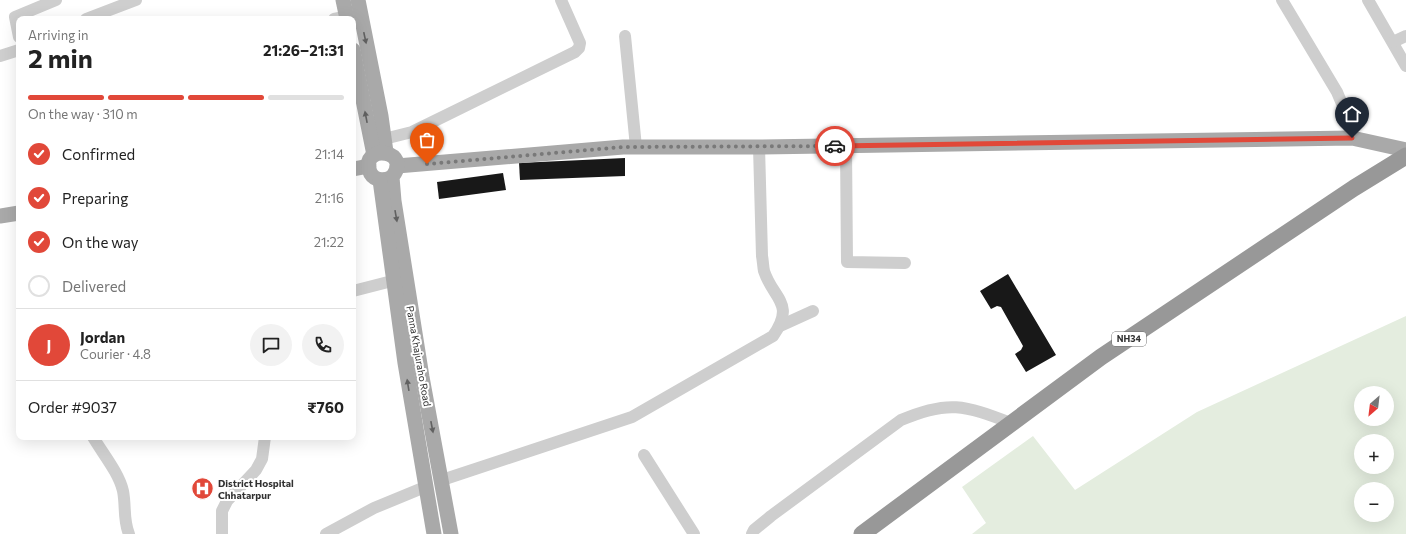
<!DOCTYPE html>
<html lang="en">
<head>
<meta charset="utf-8">
<style>
	body { margin:0; font-family:Commissioner,sans-serif; background:#f2f2f2; color:#222; height:100vh; display:flex; flex-direction:column; font-size:15px; white-space:nowrap }
	* { box-sizing:border-box; margin:0 }
	p { font-size:13px; color:#767676 }
	.icon { flex:none; width:22px; height:22px; fill:none; stroke:currentColor; stroke-width:2; stroke-linecap:round; stroke-linejoin:round }
	.map { position:relative; flex:1; overflow:hidden }
	.drawer { position:absolute; left:16px; top:16px; width:340px; height:424px; display:flex; flex-direction:column; background:#fff; border-radius:8px; box-shadow:0 4px 16px #0002 }
	.drawer>* { flex:none }
	.needle { width:26px; rotate:208deg }
	.buttons { position:absolute; left:1354px; top:386px; display:grid; gap:8px }
	.buttons a { display:grid; place-items:center; width:40px; height:40px; border-radius:50%; background:#fff; box-shadow:0 4px 16px #0002; font-size:20px }
	.pin { position:absolute; display:grid; place-items:center; width:34px; height:34px; color:#fff; margin:-41px -17px; border-radius:50% 50% 50% 0; rotate:-45deg; box-shadow:0 0 4px #0007 }
	.pin .icon { rotate:45deg }
	.courier { position:absolute; display:grid; place-items:center; width:40px; height:40px; margin:-20px; border:3px solid #e14839; border-radius:50%; background:#fff; color:#222; box-shadow:0 1px 5px #0007 }
	.head em { font-style:normal; font-weight:700 }
	.head div { display:flex; flex-direction:column-reverse }
	.head { display:flex; align-items:center; justify-content:space-between; height:68px; padding:0 12px }
	h1 { font-size:26px; font-weight:700; line-height:30px }
	.bar { display:grid; grid-template-columns:repeat(4,1fr); gap:6px 4px; align-content:center; height:48px; padding:0 12px }
	.bar i { height:5px; border-radius:3px; background:#e0e0e0 }
	.bar .current { background:#e14839 }
	.bar p { grid-column:span 4 }
	.line { display:flex; align-items:center; gap:10px; padding:0 12px; border-top:1px solid #e0e0e0 }
	.line div { flex:1 }
	.round { display:grid; place-items:center; flex:none; width:42px; height:42px; border-radius:21px; background:#f2f2f2 }
	ol { padding:0 12px; list-style:none }
	li { display:flex; align-items:center; gap:12px; height:44px }
	li p { margin-inline-start:auto }
	li .icon { padding:4px; border-radius:50%; background:#e14839; color:#fff; stroke-width:4 }
	li:last-child { color:#767676 }
	li i { width:22px; height:22px; border:2px solid #e0e0e0; border-radius:50% }
	.map>svg:first-child { display:block }
	.green { fill:#e4eddf; fill-rule:evenodd }
	.building { fill:#181818 }
	.lines { fill:none; stroke-linecap:round; stroke-linejoin:round }
	.minor { stroke:#cecece; stroke-width:12 }
	.major { stroke:#a9a9a9; stroke-width:15 }
	.highway { stroke:#989898; stroke-width:17 }
	.oneway { fill:#616161 }
	.done { stroke:#797979; stroke-width:4; stroke-dasharray:0 7.2 }
	.route { stroke:#e14839; stroke-width:5 }
	.labels { text-anchor:middle; stroke-width:4; stroke-linejoin:round; paint-order:stroke }
	.shield { fill:#fff; stroke:#6f6f6f; stroke-width:1 }
	.shield-label { font-size:9px; font-weight:bold; fill:#313131 }
	.street-label { font-size:10px; fill:#313131; stroke:#fff }
	.poi-label { font-size:10px; font-weight:bold; fill:#313131; stroke:#fff; text-anchor:start }
</style>
</head>
<body>
<div class="map">
<svg width="1406" height="534" viewBox="0 0 1406 534">
	<rect width="100%" height="100%" fill="#fff"/>
	<!-- green -->
	<path class="green" d="M1406,316v218h-434l14,-11 -24,-36 71,-51 42,54 122,-78zM1361,393h26v26h-26zM1361,441h26v26h-26zM1361,489h26v26h-26z"/>
	<!-- building -->
	<g class="building">
		<path d="M625,158v18l-105,4 -1,-17z"/>
		<path d="M503,173l3,17 -67,9 -2,-17z"/>
		<path d="M1008,274l48,81 -30,17 -11,-18 6,-4 2,-4 -22,-39 -4,-1 -6,3 -11,-18z"/>
	</g>
	<g class="lines">
		<!-- minor -->
		<g class="minor">
			<path d="M1282,0l55,92 8,19 7,27"/>
			<path d="M1368,0l38,66"/>
			<path d="M86,19l50,-19"/>
			<path d="M334,19l20,-4"/>
			<path d="M625,36l11,111"/>
			<path d="M19,37l-4,-20 41,-17"/>
			<path d="M1393,42l13,-6"/>
			<path d="M0,56l19,-6"/>
			<path d="M384,139l28,-7 163,-80 4,-4 1,-5 -19,-43"/>
			<path d="M846,146l1,116 58,1"/>
			<path d="M353,291l39,-10"/>
			<path d="M780,326l33,-15"/>
			<path d="M93,437c10,17 26,36 30,54 3,15 0,29 6,43"/>
			<path d="M644,455l50,79"/>
			<path d="M442,480l190,-63 141,-81c23,-33 0,-37 -9,-65 -1,-5 -1,-10 -2,-15l-3,-109"/>
			<path d="M222,534v-23l5,-10 29,-31 6,-11 3,-22"/>
			<path d="M326,534l48,-26 51,-21"/>
			<path d="M752,534l2,-4 17,-14 130,-96c47,-20 63,-15 110,3"/>
		</g>
		<!-- major -->
		<g class="major">
			<path d="M343,0l4,19"/>
			<path d="M358,0l23,116 5,36"/>
			<path d="M353,50l21,105"/>
			<path d="M397,166l226,-19h136l593,-9 54,12"/>
			<path d="M353,169l16,-3"/>
			<path d="M392,177c-9,5 -20,4 -23,-8 -6,-26 44,-18 23,8l2,24 28,176 29,157"/>
			<path d="M380,180l25,183 29,171"/>
			<path d="M0,216l19,-3"/>
		</g>
		<!-- highway -->
		<path class="highway" d="M862,534l239,-177 253,-169 52,-32"/>
	</g>
	<!-- one-way arrows -->
	<defs><path id="oneway-solid" d="M-6-.8H1V-3.2L6.5 0L1 3.2V.8H-6Z"/></defs>
	<g class="oneway">
		<use href="#oneway-solid" transform="translate(365 38) rotate(78)"/>
		<use href="#oneway-solid" transform="translate(366 117) rotate(-101)"/>
		<use href="#oneway-solid" transform="translate(396 216) rotate(80)"/>
		<use href="#oneway-solid" transform="translate(408 385) rotate(-99)"/>
		<use href="#oneway-solid" transform="translate(432 427) rotate(79)"/>
	</g>
	<g class="lines">
		<!-- done -->
		<path class="done" d="M427,164l196,-17 212,-1"/>
		<!-- route -->
		<path class="route" d="M835,146l517,-8"/>
	</g>
	<!-- icons -->
	<defs>
		<symbol id="hospital-disc" viewBox="-11 -11 22 22"><circle r="9.5" fill="#e14839" stroke="#fff"/><path d="M-5-5h3v3.5h4V-5h3V5h-3V1.5h-4V5h-3Z" fill="#fff"/></symbol>
	</defs>
	<g fill-rule="evenodd">
		<use href="#hospital-disc" x="190" y="476" width="25" height="25"/>
	</g>
	<g class="labels">
		<!-- shield labels -->
		<rect class="shield" x="1112" y="332" width="34" height="14" rx="3"/>
		<g class="shield-label">
			<text x="1129" y="342">NH34</text>
		</g>
		<!-- street labels -->
		<g class="street-label">
			<text transform="translate(419 356) rotate(80)" y="4">Panna Khajuraho Road</text>
		</g>
		<!-- poi labels -->
		<g class="poi-label">
			<text x="218" y="487">District Hospital<tspan x="218" dy="12">Chhatarpur</tspan></text>
		</g>
	</g>
</svg>
<div class="buttons">
<a><svg class="needle" viewBox="-14 -14 28 28"><path d="M0-13l5 13h-10z" fill="#e53935"/><path d="M0 13l5-13h-10z" fill="#767676"/></svg></a>
<a>+</a>
<a>−</a>
</div>
<div class="pin" style="left:427px;top:164px;background:#ea580c"><svg class="icon" aria-label="bag" viewBox="0 0 24 24"><path d="M5 8h14l-1 12H6zM9 8a3 3 0 0 1 6 0"/></svg></div>
<div class="pin" style="left:1352px;top:138px;background:#1f2937"><svg class="icon" aria-label="home" viewBox="0 0 24 24"><path d="M3 11l9-7 9 7M6 9v11h12V9"/></svg></div>
<div class="courier" style="left:835px;top:146px"><svg class="icon" aria-label="car" viewBox="0 0 24 24"><path d="M5 17H2v-5l4-1 3-4h7l3 4 3 1v5h-3M9 17h6M6 11h13"/><circle cx="7" cy="17" r="2"/><circle cx="17" cy="17" r="2"/></svg></div>
<section class="drawer">
<div class="head"><div><h1>2 min</h1><p>Arriving in</p></div><em>21:26–21:31</em></div>
<div class="bar"><i class="current"></i><i class="current"></i><i class="current"></i><i></i><p>On the way · 310 m</p></div>
<ol>
<li><svg class="icon" aria-label="check" viewBox="0 0 24 24"><path d="M5 12l5 5 9-10"/></svg>Confirmed<p>21:14</p></li>
<li><svg class="icon" aria-label="check" viewBox="0 0 24 24"><path d="M5 12l5 5 9-10"/></svg>Preparing<p>21:16</p></li>
<li><svg class="icon" aria-label="check" viewBox="0 0 24 24"><path d="M5 12l5 5 9-10"/></svg>On the way<p>21:22</p></li>
<li><i></i>Delivered</li>
</ol>
<div class="line" style="height:72px"><b class="round" style="background:#e14839;color:#fff">J</b><div><b>Jordan</b><p>Courier · 4.8</p></div><a class="round"><svg class="icon" aria-label="chat" viewBox="0 0 24 24"><path d="M4 5h16v11H9l-5 4z"/></svg></a><a class="round"><svg class="icon" aria-label="phone" viewBox="0 0 24 24"><path d="M5 4h4l2 5-3 2q2 4 5 5l2-3 5 2v4C11 20 4 13 5 4z"/></svg></a></div>
<div class="line" style="height:52px"><div>Order #9037</div><b>₹760</b></div>
</section>
</div>
</body>
</html>
